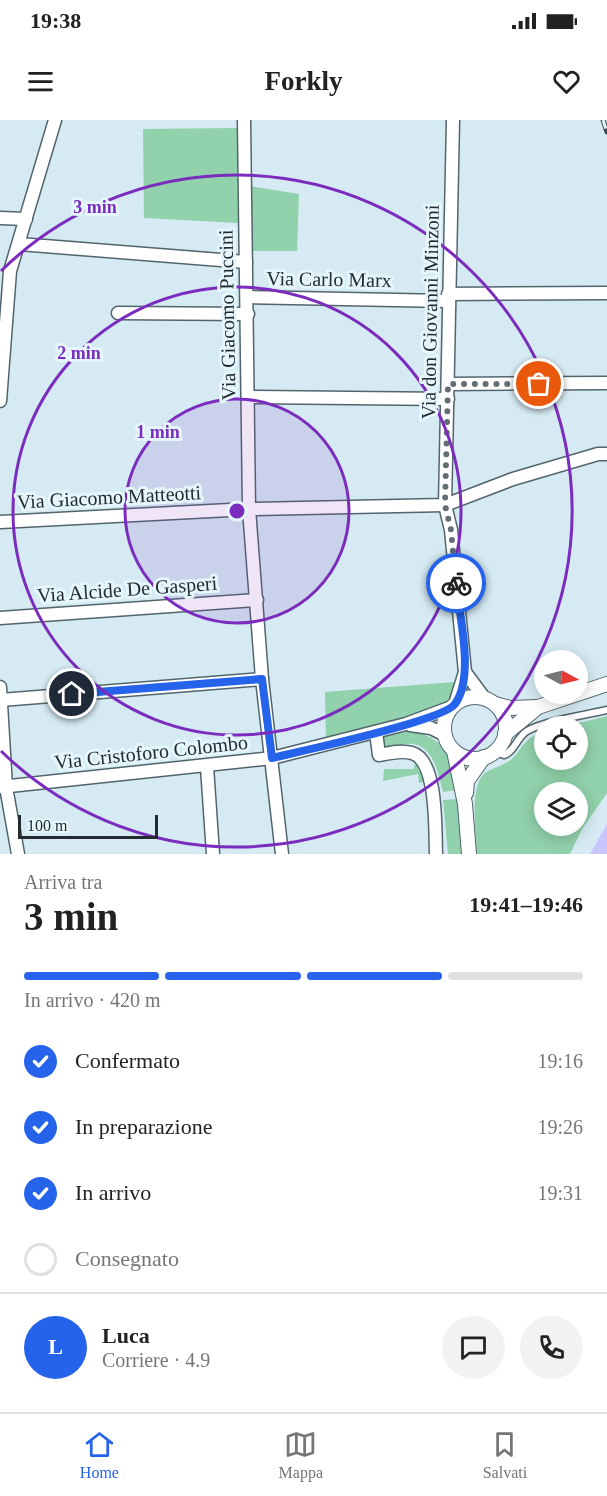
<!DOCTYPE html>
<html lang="it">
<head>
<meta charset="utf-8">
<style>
	body { margin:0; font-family:"Times New Roman",serif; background:#f2f2f2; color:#222; height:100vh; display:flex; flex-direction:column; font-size:22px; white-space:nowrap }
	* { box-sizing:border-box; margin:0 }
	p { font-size:20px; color:#767676 }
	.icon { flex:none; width:33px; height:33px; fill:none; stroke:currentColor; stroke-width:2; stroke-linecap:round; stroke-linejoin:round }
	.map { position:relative; height:734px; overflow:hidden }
	.details { display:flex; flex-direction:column; background:#fff; flex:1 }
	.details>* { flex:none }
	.needle { width:39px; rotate:97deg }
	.fabs { position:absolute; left:534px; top:530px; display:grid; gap:12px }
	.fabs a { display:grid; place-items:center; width:54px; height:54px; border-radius:50%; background:#fff; box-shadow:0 3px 15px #0003; font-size:30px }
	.scale { position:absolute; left:18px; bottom:15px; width:140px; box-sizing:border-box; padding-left:6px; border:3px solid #232b2e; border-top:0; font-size:16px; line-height:21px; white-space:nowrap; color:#232b2e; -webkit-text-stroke:4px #e5f7fd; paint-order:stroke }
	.pin { position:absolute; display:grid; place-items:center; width:51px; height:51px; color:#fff; margin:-26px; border:3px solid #fff; border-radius:50%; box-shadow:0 2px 6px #0007 }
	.courier { position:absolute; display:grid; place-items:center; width:60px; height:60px; margin:-30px; border:4px solid #2563eb; border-radius:50%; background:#fff; color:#222; box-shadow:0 2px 8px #0007 }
	.headline em { font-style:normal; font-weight:700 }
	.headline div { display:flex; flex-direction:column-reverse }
	.headline { display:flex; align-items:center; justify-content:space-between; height:102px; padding:0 24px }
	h1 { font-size:39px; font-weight:700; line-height:45px }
	.bar { display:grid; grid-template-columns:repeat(4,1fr); gap:9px 6px; align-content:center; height:72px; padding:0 24px }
	.bar i { height:8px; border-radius:4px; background:#e0e0e0 }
	.bar .on { background:#2563eb }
	.bar p { grid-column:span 4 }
	.line { display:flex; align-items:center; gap:15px; padding:0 24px; border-top:2px solid #e0e0e0 }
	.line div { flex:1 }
	.round { display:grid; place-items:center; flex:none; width:63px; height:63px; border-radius:32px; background:#f2f2f2 }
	ol { padding:0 24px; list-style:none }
	li { display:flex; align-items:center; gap:18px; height:66px }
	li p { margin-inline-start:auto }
	li .icon { padding:6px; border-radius:50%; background:#2563eb; color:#fff; stroke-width:4 }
	li:last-child { color:#767676 }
	li i { width:33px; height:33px; border:3px solid #e0e0e0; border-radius:50% }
	.status { display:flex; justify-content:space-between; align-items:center; height:42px; padding:0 30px; background:#fff; direction:ltr }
	.status svg { height:16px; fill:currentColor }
	header { display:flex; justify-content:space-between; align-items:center; height:78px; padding:0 24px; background:#fff; font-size:27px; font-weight:700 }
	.tab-bar { display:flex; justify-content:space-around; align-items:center; height:84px; border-top:2px solid #e0e0e0; background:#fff; font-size:16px; color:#767676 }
	.tab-bar a { display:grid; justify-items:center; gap:3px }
	.tab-bar .on { color:#2563eb }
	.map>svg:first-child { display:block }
	.green { fill:#91d1ab; fill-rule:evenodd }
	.water { fill:#c9c6fd }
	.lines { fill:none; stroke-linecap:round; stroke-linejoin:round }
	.service-casing { stroke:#52656c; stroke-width:9 }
	.minor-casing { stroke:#52656c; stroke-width:15 }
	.tertiary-casing { stroke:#52656c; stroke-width:16 }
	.service { stroke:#fff; stroke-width:6 }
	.minor { stroke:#fff; stroke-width:12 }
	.tertiary { stroke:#fff; stroke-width:14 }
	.rail-casing { stroke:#3e484c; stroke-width:5 }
	.rail { stroke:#e5f7fd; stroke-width:3; stroke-dasharray:9; stroke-linecap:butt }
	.done { stroke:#616e73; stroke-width:6; stroke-dasharray:0 10.8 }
	.route { stroke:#2563eb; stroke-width:8 }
	.ring { fill:none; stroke:#7b2cbf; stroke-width:3 }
	.labels { text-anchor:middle; stroke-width:6; stroke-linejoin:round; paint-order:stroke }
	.street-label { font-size:20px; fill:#232b2e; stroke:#e5f7fd }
	.centre { fill:#7b2cbf; stroke:#e5f7fd; stroke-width:3 }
	.ring-label { font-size:18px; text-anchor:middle; font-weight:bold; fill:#7b2cbf; stroke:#e5f7fd; stroke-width:6; stroke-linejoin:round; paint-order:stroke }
</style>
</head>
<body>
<div class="status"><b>19:38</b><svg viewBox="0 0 49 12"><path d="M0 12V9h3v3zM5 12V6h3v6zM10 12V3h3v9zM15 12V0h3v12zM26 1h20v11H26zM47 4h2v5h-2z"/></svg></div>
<header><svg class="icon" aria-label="menu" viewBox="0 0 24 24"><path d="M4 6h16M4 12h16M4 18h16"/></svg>Forkly<svg class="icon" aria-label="heart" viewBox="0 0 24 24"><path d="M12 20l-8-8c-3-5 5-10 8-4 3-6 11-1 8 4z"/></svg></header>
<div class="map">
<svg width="607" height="734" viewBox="0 0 607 734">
	<rect width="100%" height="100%" fill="#d5eaf2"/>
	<!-- green -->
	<g class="green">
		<path d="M237,8l1,95 -94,-5 -1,-89z"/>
		<path d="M250,66l49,8 -2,57h-47z"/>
		<path d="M455,562l4,2 -9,20 -124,39 -1,-51z"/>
		<path d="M607,596v77l-25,36 -12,25h-93c-1,-19 -8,-69 8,-81 8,-6 22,-8 29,-16 10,-12 13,-21 30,-25v27h34v-33h-11zM544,672h34v33h-34z"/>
		<path d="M413,611c34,9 39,26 44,59l-14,2c-4,-16 -9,-45 -30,-48 -9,-1 -20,2 -29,4l-2,-12z"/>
		<path d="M415,640l13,21 -9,2 -1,-9 -35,7 1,-12h30z"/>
		<path d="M458,679l4,55h-14l-5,-54z"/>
	</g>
	<!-- water -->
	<path class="water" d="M607,704v30h-17z"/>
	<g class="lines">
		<defs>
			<path id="service" d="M494,632l10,3c11,-4 13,-18 23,-24 17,-10 59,-16 80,-21"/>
			<g id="minor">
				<path d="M244,0l5,389 13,170 20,175"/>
				<path d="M453,0l-8,385 6,25 14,142 -10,32"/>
				<path d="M0,98l26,1"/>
				<path d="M19,124l227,18"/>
				<path d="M448,174l159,-1"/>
				<path d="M247,177l200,4"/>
				<path d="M118,193l130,1"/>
				<path d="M448,264l159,-1"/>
				<path d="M248,277l200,2"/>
				<path d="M0,281l10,-130 45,-151"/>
				<path d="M0,402l249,-13 196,-4 68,-26 85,-25h9"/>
				<path d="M0,498l257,-18"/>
				<path d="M465,552l20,27"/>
				<path d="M0,567l6,100 12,67"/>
				<path d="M1,580l261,-21"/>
				<path d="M410,605l21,3 14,7"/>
				<path d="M376,612l3,23c10,-2 23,-5 33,-2 26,7 23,79 24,101"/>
				<path d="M207,647l6,87"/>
				<path d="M0,667l272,-29 134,-34 46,-17"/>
			</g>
			<g id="tertiary">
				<circle cx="475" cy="608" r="31"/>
				<path d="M495,584l15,4 28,-1"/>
				<path d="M505,614l33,-27 69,-23"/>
				<path d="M454,631l11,53 4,50"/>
				<path d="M466,673l1,-12 17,-24"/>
			</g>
		</defs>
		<!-- service casing -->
		<use href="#service" class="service-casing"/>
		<!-- minor casing -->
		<use href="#minor" class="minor-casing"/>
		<!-- tertiary casing -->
		<use href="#tertiary" class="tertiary-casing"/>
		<!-- service -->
		<use href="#service" class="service"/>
		<!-- minor -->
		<use href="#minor" class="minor"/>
		<!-- tertiary -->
		<use href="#tertiary" class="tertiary"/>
		<defs>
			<path id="rail" d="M603,0l4,12"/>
		</defs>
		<!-- rail casing -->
		<use href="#rail" class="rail-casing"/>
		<!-- rail -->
		<use href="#rail" class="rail"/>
	</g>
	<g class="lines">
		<!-- done -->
		<path class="done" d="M456,463l-5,-53 -6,-25 3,-121h91"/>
		<!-- route -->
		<path class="route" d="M72,574l190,-15 10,79c29,-7 171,-37 183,-54 20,-27 4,-90 1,-121"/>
	</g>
	<!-- distance rings -->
	<circle cx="237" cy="391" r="112" fill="#7b2cbf" fill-opacity=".12"/>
	<g class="ring">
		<circle cx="237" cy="391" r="112"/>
		<circle cx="237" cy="391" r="224"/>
		<path d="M1 151A336 336 0 1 1 1 631"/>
	</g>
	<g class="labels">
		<!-- street labels -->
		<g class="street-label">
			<text transform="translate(329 159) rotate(1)" y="7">Via Carlo Marx</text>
			<text transform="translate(430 192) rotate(-89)" y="7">Via don Giovanni Minzoni</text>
			<text transform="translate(227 195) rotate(-91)" y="7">Via Giacomo Puccini</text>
			<text transform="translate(109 377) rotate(-3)" y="7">Via Giacomo Matteotti</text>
			<text transform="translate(127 469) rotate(-4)" y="7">Via Alcide De Gasperi</text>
			<text transform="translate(151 632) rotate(-6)" y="7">Via Cristoforo Colombo</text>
		</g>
	</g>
	<circle cx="237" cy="391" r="9" class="centre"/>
	<g class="ring-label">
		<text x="95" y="93">3 min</text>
		<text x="79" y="239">2 min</text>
		<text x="158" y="318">1 min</text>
	</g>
</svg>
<div class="fabs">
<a><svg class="needle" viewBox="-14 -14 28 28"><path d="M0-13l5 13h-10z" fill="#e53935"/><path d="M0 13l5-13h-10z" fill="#767676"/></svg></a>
<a><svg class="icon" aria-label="locate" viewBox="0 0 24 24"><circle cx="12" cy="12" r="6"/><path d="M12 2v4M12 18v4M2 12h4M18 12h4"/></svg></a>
<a><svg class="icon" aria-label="layers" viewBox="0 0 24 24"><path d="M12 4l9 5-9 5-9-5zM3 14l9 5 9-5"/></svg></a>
</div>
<div class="scale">100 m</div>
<div class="pin" style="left:539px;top:264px;background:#ea580c"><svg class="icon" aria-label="bag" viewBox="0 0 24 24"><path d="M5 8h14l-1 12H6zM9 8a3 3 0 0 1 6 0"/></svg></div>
<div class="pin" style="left:72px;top:574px;background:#1f2937"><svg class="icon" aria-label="home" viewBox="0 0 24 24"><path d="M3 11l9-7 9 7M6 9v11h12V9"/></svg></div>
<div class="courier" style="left:456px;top:463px"><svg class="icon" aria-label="bike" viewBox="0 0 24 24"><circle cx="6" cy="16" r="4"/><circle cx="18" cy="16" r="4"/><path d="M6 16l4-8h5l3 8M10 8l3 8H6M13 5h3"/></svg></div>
</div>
<section class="details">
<div class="headline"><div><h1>3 min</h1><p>Arriva tra</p></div><em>19:41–19:46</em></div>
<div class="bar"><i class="on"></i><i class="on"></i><i class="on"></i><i></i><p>In arrivo · 420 m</p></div>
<ol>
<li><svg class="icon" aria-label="check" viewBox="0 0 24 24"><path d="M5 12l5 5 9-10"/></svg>Confermato<p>19:16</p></li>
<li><svg class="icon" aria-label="check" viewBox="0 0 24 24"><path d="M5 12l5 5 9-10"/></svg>In preparazione<p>19:26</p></li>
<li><svg class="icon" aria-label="check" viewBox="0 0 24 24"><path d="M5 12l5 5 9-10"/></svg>In arrivo<p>19:31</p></li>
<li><i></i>Consegnato</li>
</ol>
<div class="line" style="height:108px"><b class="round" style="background:#2563eb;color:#fff">L</b><div><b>Luca</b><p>Corriere · 4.9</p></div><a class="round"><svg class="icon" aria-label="chat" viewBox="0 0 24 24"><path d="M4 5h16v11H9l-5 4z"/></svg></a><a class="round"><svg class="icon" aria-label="phone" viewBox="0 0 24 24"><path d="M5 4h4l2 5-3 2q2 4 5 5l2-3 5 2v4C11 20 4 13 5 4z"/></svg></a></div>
</section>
<nav class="tab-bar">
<a class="on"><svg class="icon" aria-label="home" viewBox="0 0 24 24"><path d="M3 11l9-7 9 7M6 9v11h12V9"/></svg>Home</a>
<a><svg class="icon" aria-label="map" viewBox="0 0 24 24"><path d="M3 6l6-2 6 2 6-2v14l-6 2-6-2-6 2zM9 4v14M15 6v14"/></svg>Mappa</a>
<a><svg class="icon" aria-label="saved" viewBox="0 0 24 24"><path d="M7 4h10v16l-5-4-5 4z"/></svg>Salvati</a>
</nav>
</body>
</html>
